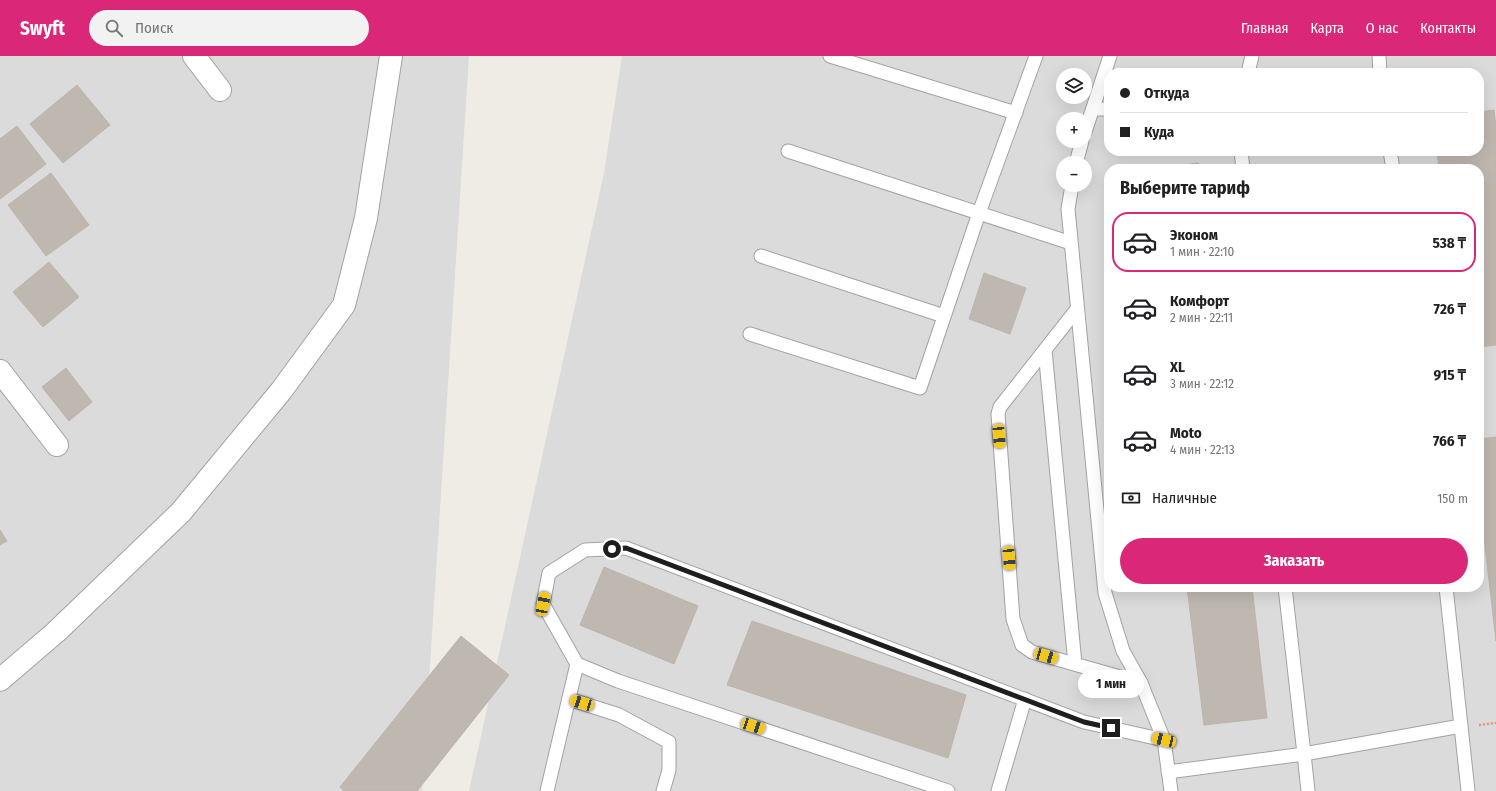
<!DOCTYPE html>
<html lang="ru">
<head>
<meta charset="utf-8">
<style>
  :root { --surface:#fff; --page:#f2f2f2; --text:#202124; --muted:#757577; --line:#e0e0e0; --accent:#db2777 }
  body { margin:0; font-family:"Fira Sans Condensed",sans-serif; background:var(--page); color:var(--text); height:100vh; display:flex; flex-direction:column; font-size:15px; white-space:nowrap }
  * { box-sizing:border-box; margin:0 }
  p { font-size:13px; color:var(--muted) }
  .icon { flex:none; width:22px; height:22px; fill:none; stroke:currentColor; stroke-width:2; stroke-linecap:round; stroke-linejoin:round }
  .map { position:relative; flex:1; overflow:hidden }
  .sheet { position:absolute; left:1104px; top:108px; width:380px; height:428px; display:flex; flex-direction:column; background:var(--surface); border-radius:16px; box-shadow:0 4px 16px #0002 }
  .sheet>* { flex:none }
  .hud { position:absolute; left:1104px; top:12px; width:380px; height:88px; border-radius:16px; box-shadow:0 4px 16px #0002; display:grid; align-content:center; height:88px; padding:0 16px; background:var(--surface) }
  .tools { position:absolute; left:1056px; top:12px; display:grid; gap:8px }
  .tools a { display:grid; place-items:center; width:36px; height:36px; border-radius:50%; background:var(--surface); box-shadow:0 4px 16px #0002; font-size:20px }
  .end { position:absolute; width:18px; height:18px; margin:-9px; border:5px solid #1e1e1e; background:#fff; box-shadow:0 0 0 2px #fff }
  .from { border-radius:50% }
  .bubble { position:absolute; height:28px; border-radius:14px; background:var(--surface); box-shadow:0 4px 16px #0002; font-size:13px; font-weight:700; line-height:28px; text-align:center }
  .car { position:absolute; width:12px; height:24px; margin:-12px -6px; border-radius:5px; box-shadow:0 0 3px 1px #0007; background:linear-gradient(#f5c518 24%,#345 0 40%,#f5c518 0 76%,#345 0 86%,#f5c518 0) }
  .hud b { display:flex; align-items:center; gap:14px; height:38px; font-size:15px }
  .hud b+b { border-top:1px solid var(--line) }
  .hud i { width:10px; height:10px; background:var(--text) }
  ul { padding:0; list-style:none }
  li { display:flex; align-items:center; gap:12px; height:60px; margin:0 8px 6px; padding:0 8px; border:2px solid transparent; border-radius:16px }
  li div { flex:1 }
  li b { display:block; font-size:15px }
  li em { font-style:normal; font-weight:700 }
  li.active { border-color:var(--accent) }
  li>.icon { width:36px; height:36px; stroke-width:1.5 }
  h2 { padding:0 16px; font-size:18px; line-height:48px }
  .pay { display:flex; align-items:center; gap:10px; height:44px; padding:0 16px; font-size:15px }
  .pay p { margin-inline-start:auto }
  .primary-button { display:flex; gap:8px; margin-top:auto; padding:8px 16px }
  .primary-button a { flex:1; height:46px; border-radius:24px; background:var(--accent); color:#fff; font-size:16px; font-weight:700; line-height:46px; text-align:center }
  header { display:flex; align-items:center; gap:24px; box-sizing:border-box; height:56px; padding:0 20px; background:var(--accent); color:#fff }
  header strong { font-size:19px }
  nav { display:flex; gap:22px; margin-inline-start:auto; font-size:14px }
  .search { width:280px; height:36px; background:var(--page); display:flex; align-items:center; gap:10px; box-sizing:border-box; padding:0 14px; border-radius:22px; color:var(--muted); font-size:15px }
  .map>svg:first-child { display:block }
</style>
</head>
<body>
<header>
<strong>Swyft</strong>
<div class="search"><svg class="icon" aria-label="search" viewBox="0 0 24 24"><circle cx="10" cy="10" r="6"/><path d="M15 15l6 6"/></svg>Поиск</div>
<nav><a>Главная</a><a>Карта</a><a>О нас</a><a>Контакты</a></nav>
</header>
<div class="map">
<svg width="1496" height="735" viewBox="0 0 1496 735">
  <rect width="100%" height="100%" fill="#eeece4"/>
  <!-- residential -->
  <g fill="#dcdbdb" fill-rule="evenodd">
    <polygon points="0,0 469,0 422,735 0,735"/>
    <path d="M622 0H1496V735H469L604 117ZM1109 17H1479V95H1109ZM1063 19H1085V41H1063ZM1063 63H1085V85H1063ZM1063 107H1085V129H1063ZM1109 113H1479V531H1109Z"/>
  </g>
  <!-- building -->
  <g fill="#beb8b1" stroke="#bfb4a8">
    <polygon points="77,29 110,69 63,107 30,68"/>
    <polygon points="1494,54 1496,72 1496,289 1479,291 1479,113 1439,113 1437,95 1479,95 1479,56"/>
    <polygon points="17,70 46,108 0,143 0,83"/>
    <polygon points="1198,107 1199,113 1157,113"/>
    <polygon points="51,117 89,169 46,200 8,149"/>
    <polygon points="49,206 79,241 43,271 13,236"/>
    <polygon points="984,217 1026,232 1010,278 969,263"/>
    <polygon points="66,312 92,346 69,365 42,331"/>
    <polygon points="1496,381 1496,585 1479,438 1479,383"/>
    <polygon points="0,474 7,485 0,489"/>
    <polygon points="604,511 698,550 674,608 580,569"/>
    <polygon points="1187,531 1252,531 1267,662 1204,669"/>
    <polygon points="752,565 966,639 948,702 727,629"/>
    <polygon points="461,580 509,619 417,735 344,735 340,731"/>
  </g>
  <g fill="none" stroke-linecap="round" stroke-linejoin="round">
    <!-- service casing -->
    <g stroke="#a2a2a2" stroke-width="15">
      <g id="service">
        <polyline points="830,0 1016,57"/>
        <polyline points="1379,0 1380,17"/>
        <polyline points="1248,17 1252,0"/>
        <polyline points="1093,53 1109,53"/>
        <polyline points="1085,76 1110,0"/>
        <polyline points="788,95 1071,187"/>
        <polyline points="1241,95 1243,113"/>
        <polyline points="1390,95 1393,113"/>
        <polyline points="1076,107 1082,85"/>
        <polyline points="1072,129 1068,153 1105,537 1123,595 1141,627 1164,684 1171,735"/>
        <polyline points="761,200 944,260"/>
        <polyline points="1077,253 1000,351 998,358 1013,563 1022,589 1032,596 1141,627"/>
        <polyline points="750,278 920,332 979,157 1036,0"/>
        <polyline points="1045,294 1075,608"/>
        <polyline points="1285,531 1304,698 1461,670"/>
        <polyline points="1446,531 1468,735"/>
        <polyline points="569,643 619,659 669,686 669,714 663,735"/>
        <polyline points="1168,716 1304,698 1308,735"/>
        <polyline points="547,735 577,608"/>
        <polyline points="948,735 618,625 577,608 543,548 549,517 585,494 626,492 1084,666 1164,684"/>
        <polyline points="998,735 1025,643"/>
      </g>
    </g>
    <!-- minor casing -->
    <g stroke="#a2a2a2" stroke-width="24">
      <g id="minor">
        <polyline points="194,0 220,34"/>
        <polyline points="0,315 57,389"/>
        <polyline points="0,624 56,576 181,456 281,335 344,249 366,162 391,0"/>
      </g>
    </g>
    <!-- path -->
    <polyline stroke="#f08e73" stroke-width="2.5" stroke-dasharray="2 2" stroke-linecap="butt" points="1479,669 1496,667"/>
    <!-- service -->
    <use href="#service" stroke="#fff" stroke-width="13"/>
    <!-- minor -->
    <use href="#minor" stroke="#fff" stroke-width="22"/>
  </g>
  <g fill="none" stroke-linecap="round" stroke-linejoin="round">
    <!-- route -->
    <polyline stroke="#1e1e1e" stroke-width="5" points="612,493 626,492 1084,666 1111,672"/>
  </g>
</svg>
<div class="tools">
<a><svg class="icon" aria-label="layers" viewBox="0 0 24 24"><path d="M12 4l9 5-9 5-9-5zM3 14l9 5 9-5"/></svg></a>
<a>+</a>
<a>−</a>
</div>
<i class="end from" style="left:612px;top:493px"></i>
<i class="end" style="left:1111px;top:672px"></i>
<div class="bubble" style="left:1078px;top:614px;width:66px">1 мин</div>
<i class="car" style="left:999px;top:380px;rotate:175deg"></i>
<i class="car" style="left:1009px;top:502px;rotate:175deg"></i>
<i class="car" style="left:543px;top:548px;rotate:11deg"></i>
<i class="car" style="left:1046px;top:600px;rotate:106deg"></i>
<i class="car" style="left:582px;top:647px;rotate:287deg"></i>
<i class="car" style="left:753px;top:670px;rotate:108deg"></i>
<i class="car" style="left:1164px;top:684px;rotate:283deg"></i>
<div class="hud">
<b><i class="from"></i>Откуда</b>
<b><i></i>Куда</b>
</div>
<section class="sheet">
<h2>Выберите тариф</h2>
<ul>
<li class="active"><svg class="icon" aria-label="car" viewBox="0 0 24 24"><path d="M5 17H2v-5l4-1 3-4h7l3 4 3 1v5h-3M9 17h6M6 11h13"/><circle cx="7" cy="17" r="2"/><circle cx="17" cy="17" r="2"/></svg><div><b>Эконом</b><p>1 мин · 22:10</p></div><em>538 ₸</em></li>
<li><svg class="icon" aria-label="car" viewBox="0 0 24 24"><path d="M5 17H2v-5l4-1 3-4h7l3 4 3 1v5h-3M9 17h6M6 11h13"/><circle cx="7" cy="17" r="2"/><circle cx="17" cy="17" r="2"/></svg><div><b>Комфорт</b><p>2 мин · 22:11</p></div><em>726 ₸</em></li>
<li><svg class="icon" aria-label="car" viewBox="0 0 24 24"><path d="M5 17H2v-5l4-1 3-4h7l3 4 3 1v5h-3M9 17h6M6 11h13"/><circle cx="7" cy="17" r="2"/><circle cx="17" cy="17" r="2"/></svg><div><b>XL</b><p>3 мин · 22:12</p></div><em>915 ₸</em></li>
<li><svg class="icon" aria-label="car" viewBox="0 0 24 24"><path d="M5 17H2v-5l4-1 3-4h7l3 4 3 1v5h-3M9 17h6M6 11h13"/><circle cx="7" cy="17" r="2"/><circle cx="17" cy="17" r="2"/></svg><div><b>Moto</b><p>4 мин · 22:13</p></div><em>766 ₸</em></li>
</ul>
<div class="pay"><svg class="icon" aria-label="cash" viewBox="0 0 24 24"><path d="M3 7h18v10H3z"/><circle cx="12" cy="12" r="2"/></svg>Наличные<p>150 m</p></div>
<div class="primary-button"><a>Заказать</a></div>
</section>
</div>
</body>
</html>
